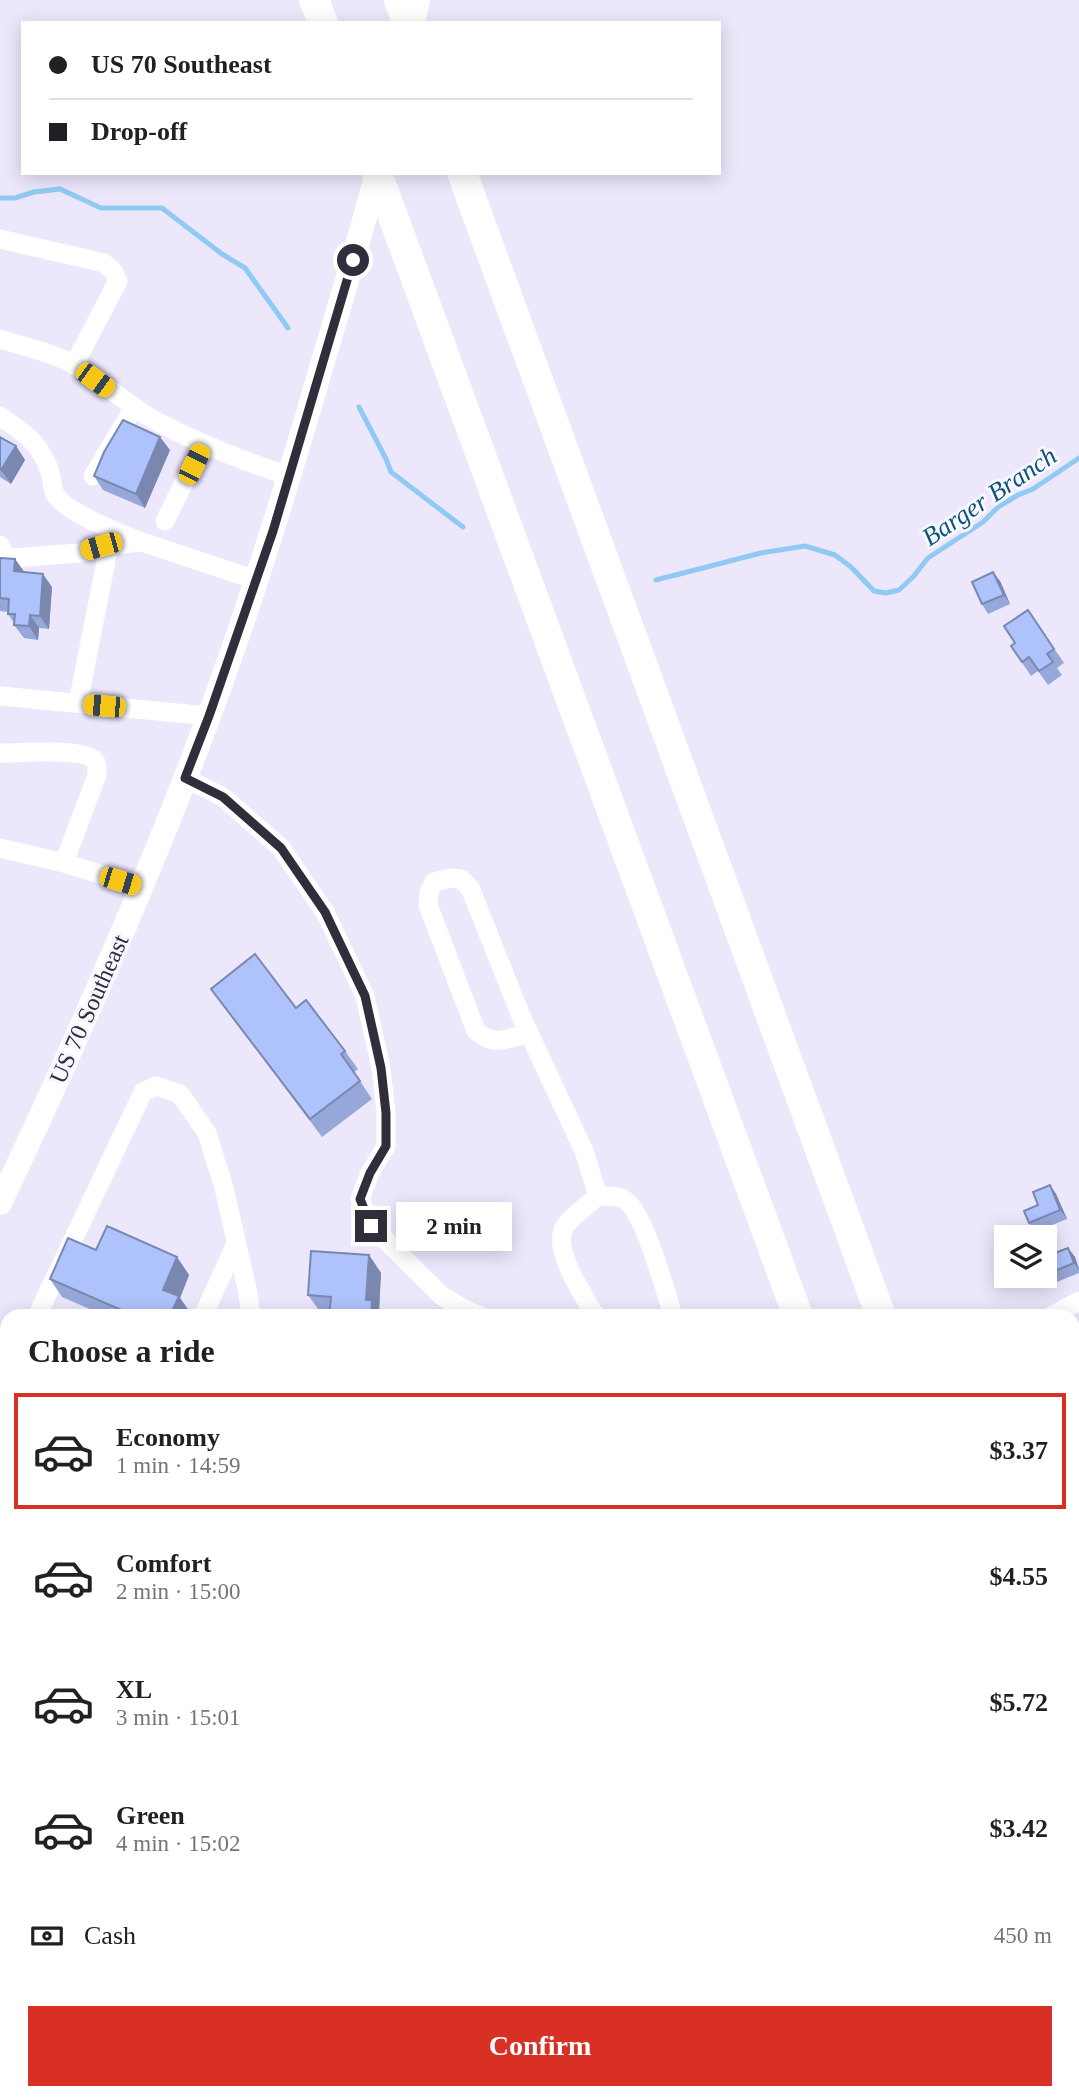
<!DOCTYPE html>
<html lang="en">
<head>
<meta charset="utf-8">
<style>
  :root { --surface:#fff; --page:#f2f2f2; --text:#202124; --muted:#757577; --line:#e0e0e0; --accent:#d93025 }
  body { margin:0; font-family:"Times New Roman",serif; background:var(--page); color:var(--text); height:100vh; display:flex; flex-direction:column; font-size:26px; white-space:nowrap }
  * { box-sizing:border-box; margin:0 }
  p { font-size:23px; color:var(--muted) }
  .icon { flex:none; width:38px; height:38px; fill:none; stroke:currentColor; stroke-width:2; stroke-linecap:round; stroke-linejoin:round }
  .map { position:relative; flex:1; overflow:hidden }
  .sheet { position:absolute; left:0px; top:1309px; width:1080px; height:791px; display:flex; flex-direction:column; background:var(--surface); border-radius:21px 21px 0 0; box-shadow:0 4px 18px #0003 }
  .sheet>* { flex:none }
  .guide { position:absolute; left:21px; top:21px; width:700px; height:154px; border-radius:0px; box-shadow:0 4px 18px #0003; display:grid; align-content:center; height:154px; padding:0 28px; background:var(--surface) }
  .buttons { position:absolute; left:994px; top:1225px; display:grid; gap:14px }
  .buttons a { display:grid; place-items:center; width:63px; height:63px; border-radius:0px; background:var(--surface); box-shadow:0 4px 18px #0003; font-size:35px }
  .end { position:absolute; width:32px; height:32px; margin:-16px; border:9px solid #312d3a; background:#fff; box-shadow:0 0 0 4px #fff }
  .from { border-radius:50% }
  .bubble { position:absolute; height:49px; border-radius:0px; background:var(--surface); box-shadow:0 4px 18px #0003; font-size:23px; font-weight:700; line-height:49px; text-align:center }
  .car { position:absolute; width:21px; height:42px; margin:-21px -10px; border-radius:9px; box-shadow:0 0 5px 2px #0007; background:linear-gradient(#f5c518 24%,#345 0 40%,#f5c518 0 76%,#345 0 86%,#f5c518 0) }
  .guide b { display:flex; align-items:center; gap:24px; height:66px; font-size:26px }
  .guide b+b { border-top:2px solid var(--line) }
  .guide i { width:18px; height:18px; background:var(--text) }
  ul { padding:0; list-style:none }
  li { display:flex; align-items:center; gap:21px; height:116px; margin:0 14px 10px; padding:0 14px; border:4px solid transparent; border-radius:0px }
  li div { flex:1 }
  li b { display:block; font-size:26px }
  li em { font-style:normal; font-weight:700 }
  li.active { border-color:var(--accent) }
  li>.icon { width:63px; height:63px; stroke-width:1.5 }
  h2 { padding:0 28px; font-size:32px; line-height:84px }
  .pay { display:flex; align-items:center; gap:18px; height:77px; padding:0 28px; font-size:26px }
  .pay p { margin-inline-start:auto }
  .action { display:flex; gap:14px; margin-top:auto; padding:14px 28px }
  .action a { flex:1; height:80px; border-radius:0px; background:var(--accent); color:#fff; font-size:28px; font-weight:700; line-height:80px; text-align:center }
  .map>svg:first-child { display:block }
</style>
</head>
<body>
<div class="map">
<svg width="1079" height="2100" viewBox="0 0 1079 2100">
  <rect width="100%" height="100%" fill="#ede7fc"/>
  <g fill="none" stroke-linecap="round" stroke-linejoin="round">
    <!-- stream -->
    <g stroke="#90caf4" stroke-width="5">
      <polyline points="0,198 15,198 34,192 60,189 101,208 162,208 222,254 245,268 288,328"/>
      <polyline points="359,407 386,459 391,472 463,527"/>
      <polyline points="656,580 761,553 805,546 835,555 851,567 874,591 886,593 899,590 913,577 928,558 983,522 998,507 1018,495 1033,489 1079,458"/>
    </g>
    <!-- minor -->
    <g stroke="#fff" stroke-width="19">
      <polyline points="0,239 104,263 113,271 118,281 74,365"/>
      <path d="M0 339C22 346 51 352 71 363 101 380 126 404 156 421 199 444 243 461 289 476"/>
      <path d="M0 416C26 435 39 441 50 472 52 479 52 488 55 494 66 513 120 533 141 542"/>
      <polyline points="93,476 134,407"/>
      <polyline points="165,521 203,444"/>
      <polyline points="0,545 6,557 11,558 80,553 101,546 142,542 256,580"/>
      <polyline points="0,696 209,716"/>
      <polyline points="78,703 109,546"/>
      <path d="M0 753C18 753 83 748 94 760 98 764 97 769 97 775L64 863 141 887"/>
      <polyline points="185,778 223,797 281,848 325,912 365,996 381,1068 386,1113 386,1146 370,1173 360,1199 371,1226 442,1296 466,1310 481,1316"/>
      <polyline points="0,848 64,863"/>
      <path d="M528 1033C506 1039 495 1047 476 1031L428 905 429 892 434 882 450 878 461 879 470 888 521 1016 584 1151 598 1196"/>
      <polyline points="37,1316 143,1092 156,1086 180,1094 207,1133 224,1188 248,1293 251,1316"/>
      <polyline points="203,1316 236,1244"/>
      <path d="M597 1316 592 1311C582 1292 551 1247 565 1226 573 1215 588 1205 598 1196 606 1196 617 1195 625 1200 644 1212 666 1292 673 1316"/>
      <polyline points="1051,1316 1079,1301"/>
      <polyline points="0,1395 7,1380"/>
      <polyline points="0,1493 7,1494"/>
      <polyline points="0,1594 7,1594"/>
      <polyline points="0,1667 7,1667"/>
      <polyline points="0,1713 7,1713"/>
      <polyline points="0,1757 7,1757"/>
      <polyline points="0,1798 7,1798"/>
      <polyline points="0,1820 4,1840"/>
      <polyline points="0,1879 7,1874"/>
    </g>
    <!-- major -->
    <g stroke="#fff" stroke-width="24">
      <polyline points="413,23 418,0"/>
      <path d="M0 1203C76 1043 147 882 209 716 251 604 286 489 319 375 339 308 359 241 377 173"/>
    </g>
    <!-- highway -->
    <g stroke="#fff" stroke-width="30">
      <polyline points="314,0 323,23"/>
      <polyline points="399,0 407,23"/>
      <polyline points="377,173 798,1316"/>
      <polyline points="462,173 881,1316"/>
      <polyline points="1073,1837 1079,1855"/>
      <polyline points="1073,2066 1079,2083"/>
    </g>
  </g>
  <!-- wall -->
  <g fill="#96a7d9">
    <polygon points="0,437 16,446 25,460 11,484 0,477"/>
    <polygon points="170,450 145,508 103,490 94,476"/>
    <polygon points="0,558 15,559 24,572 52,587 49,629 39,628 38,640 24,638 14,625 14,623 8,614 8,612 0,611"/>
    <polygon points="1000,581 1010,604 988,614 982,604"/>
    <polygon points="1028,610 1064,663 1057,668 1062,675 1048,685 1038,671 1031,676 1011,646 1015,643"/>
    <polygon points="211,989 296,1008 345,1051 358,1069 354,1072 372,1099 322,1137"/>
    <polygon points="1050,1185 1056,1194 1067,1219 1035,1232 1029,1223"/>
    <polygon points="1045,1239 1047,1244 1057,1252 1068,1248 1075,1257 1079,1268 1079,1273 1047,1286 1040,1276 1045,1276"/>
    <polygon points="96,1250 177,1257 189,1275 180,1298 191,1314 190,1316 106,1316 62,1297 50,1279"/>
    <polygon points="369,1255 381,1273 379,1311 383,1316 329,1316 330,1314 321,1313 308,1295"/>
    <polygon points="0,1498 2,1501 7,1501 7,1574 0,1574"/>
  </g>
  <!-- shaded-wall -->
  <g fill="#7a88b0">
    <polygon points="160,437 170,450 145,508 136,494"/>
    <polygon points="16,446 25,460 11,484 1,470"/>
    <polygon points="15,559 25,573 14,571"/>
    <polygon points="993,572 1000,581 1010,604 1004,595"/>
    <polygon points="43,574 52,587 49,629 40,616"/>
    <polygon points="30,615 39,628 38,640 29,626"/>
    <polygon points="1050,1185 1056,1194 1067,1219 1060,1210"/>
    <polygon points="1068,1248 1075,1257 1079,1270 1074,1263"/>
    <polygon points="369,1255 381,1273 379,1311 383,1316 371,1316 366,1300"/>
    <polygon points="177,1257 189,1275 180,1298 191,1314 190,1316 170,1316 163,1290"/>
  </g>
  <!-- building -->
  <g fill="#aec2fc" stroke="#7a88b0" stroke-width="2">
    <polygon points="123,420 160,437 136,494 94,476 104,452"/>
    <polygon points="0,437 16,446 1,470 0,469"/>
    <polygon points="0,558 15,559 14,571 43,574 40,616 30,615 29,626 14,625 15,614 8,614 9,599 0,598"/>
    <polygon points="993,572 1004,595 982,604 972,582"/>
    <polygon points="1028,610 1054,649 1047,654 1053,662 1039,671 1029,657 1022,662 1011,646 1015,643 1004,626"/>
    <polygon points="255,954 296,1008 306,1000 345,1051 341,1054 360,1081 310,1119 211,989"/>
    <polygon points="1050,1185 1060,1210 1029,1223 1024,1211 1038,1205 1033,1192"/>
    <polygon points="107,1226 177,1257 163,1290 179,1296 170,1316 135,1316 50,1279 68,1238 96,1250"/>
    <polygon points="1039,1231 1042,1237 1024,1237"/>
    <polygon points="1051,1243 1055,1253 1068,1248 1074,1263 1045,1275 1045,1245"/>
    <polygon points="311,1251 369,1255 366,1300 372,1300 371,1316 329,1316 331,1297 308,1295"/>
    <polygon points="7,1501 7,1555 0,1556 0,1502"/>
    <polygon points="0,1892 7,1904 7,1951 0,1939"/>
  </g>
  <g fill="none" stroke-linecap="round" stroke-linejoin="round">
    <!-- route -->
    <polyline stroke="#312d3a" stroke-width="9" points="353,260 273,531 209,716 185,778 223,797 281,848 325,912 365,996 381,1068 386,1113 386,1146 370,1173 360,1199 371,1226"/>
  </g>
  <g text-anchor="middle" stroke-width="6" stroke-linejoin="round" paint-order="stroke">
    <!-- street labels -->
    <g font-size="24" fill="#312d3a" stroke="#f9f7fe">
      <text transform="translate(89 1009) rotate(-66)" y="8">US 70 Southeast</text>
    </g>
    <!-- water labels -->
    <g font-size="26" font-style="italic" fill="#0c537b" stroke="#f9f7fe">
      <text transform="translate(989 496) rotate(-34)" y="9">Barger Branch</text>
    </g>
  </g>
</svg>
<div class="buttons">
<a><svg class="icon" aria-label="layers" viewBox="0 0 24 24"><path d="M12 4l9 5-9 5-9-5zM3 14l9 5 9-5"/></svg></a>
</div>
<i class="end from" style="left:353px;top:260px"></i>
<i class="end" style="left:371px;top:1226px"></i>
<div class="bubble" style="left:396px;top:1202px;width:116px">2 min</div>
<i class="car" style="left:95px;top:380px;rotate:126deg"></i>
<i class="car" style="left:194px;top:464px;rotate:26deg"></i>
<i class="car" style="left:101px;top:546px;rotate:254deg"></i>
<i class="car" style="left:104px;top:706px;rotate:275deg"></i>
<i class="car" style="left:120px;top:881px;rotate:107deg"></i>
<div class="guide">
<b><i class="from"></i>US 70 Southeast</b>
<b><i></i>Drop-off</b>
</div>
<section class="sheet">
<h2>Choose a ride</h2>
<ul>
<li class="active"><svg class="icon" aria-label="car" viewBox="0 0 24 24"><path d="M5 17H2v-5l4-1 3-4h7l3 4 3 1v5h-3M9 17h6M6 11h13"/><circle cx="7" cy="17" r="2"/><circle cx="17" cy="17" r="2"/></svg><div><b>Economy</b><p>1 min · 14:59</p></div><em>$3.37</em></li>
<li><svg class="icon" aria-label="car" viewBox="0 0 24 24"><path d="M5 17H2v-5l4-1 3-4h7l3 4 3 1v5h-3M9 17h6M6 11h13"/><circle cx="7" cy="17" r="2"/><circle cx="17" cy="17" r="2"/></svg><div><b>Comfort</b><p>2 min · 15:00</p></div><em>$4.55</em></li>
<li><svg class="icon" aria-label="car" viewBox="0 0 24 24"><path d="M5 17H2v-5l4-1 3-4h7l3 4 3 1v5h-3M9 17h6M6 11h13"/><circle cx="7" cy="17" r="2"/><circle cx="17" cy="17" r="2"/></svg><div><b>XL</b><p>3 min · 15:01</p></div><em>$5.72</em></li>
<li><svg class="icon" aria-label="car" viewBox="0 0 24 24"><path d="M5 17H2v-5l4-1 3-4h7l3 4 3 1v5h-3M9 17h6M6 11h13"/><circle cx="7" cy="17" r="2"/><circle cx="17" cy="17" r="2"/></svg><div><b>Green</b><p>4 min · 15:02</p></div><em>$3.42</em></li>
</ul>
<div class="pay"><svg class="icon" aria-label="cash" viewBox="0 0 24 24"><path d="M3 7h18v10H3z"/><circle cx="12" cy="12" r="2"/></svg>Cash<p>450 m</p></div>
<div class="action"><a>Confirm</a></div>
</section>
</div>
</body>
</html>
